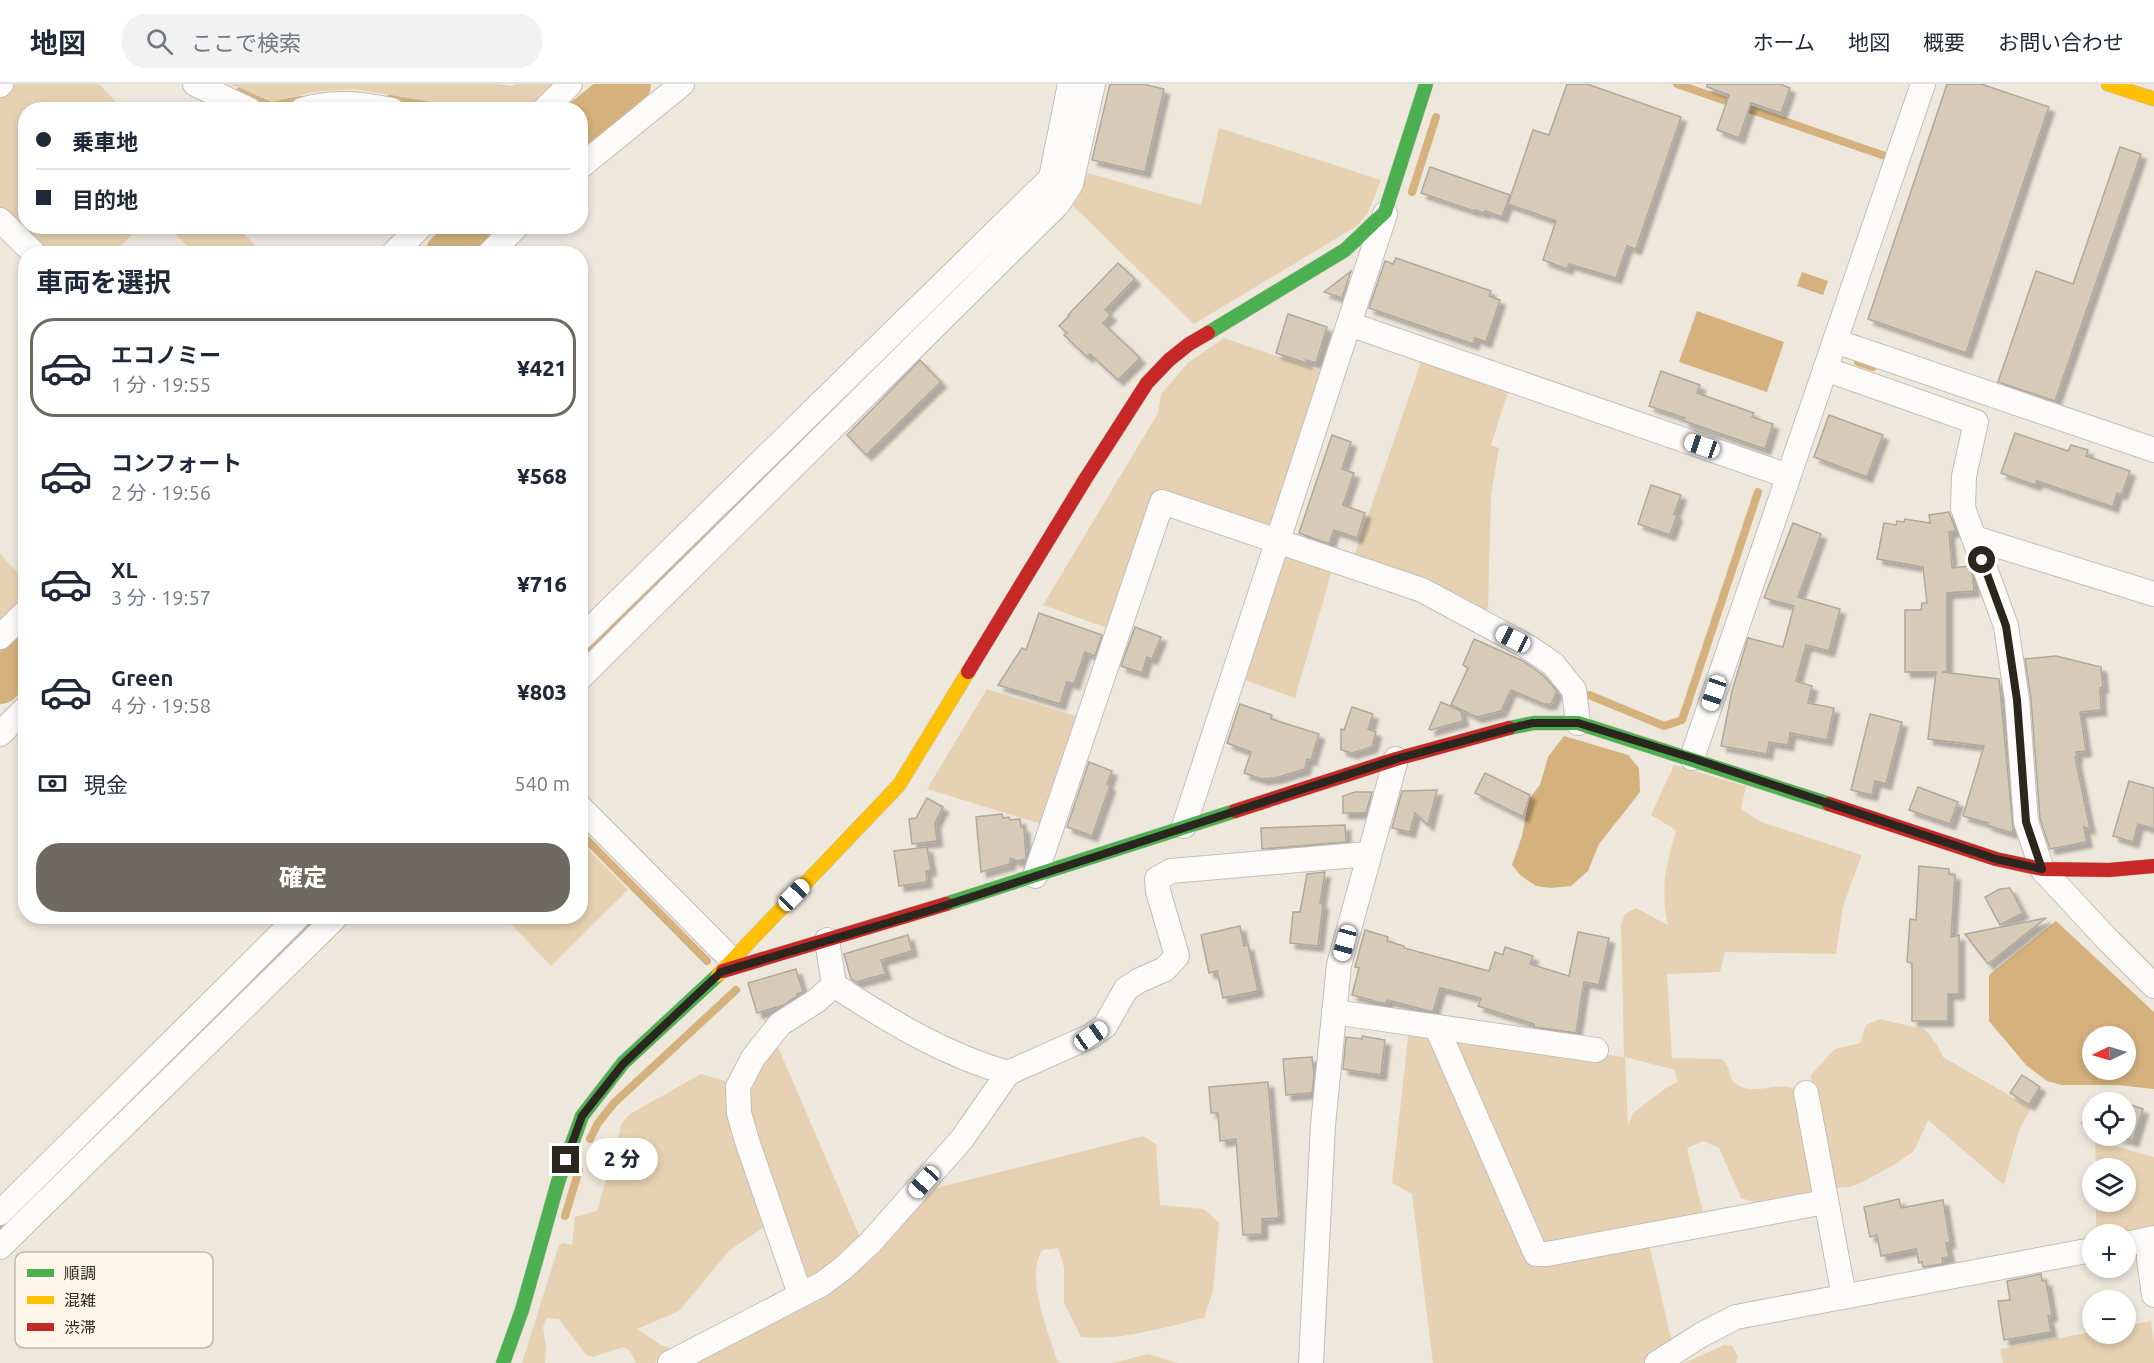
<!DOCTYPE html>
<html lang="ja">
<head>
<meta charset="utf-8">
<style>
  :root { --surface:#fff; --page:#f2f2f3; --text:#1f2937; --muted:#747a83; --line:#e0e1e3; --accent:#6f6a60 }
  body { margin:0; font-family:Ubuntu,"Noto Sans JP",sans-serif; background:var(--page); color:var(--text); height:100vh; display:flex; flex-direction:column; font-size:22px; white-space:nowrap }
  * { box-sizing:border-box; margin:0 }
  p { font-size:20px; color:var(--muted) }
  .icon { flex:none; width:33px; height:33px; fill:none; stroke:currentColor; stroke-width:2; stroke-linecap:round; stroke-linejoin:round }
  .map { position:relative; flex:1; overflow:hidden }
  .sheet { position:absolute; left:18px; top:162px; width:570px; height:678px; display:flex; flex-direction:column; background:var(--surface); border-radius:24px; box-shadow:0 3px 9px #0003 }
  .sheet>* { flex:none }
  .hud { position:absolute; left:18px; top:18px; width:570px; height:132px; border-radius:24px; box-shadow:0 3px 9px #0003; display:grid; align-content:center; height:132px; padding:0 18px; background:var(--surface) }
  .needle { width:39px; rotate:265deg }
  .controls { position:absolute; left:2082px; top:942px; display:grid; gap:12px }
  .controls a { display:grid; place-items:center; width:54px; height:54px; border-radius:50%; background:var(--surface); box-shadow:0 3px 9px #0003; font-size:30px }
  .end { position:absolute; width:27px; height:27px; margin:-14px; border:8px solid #2b261e; background:#fff; box-shadow:0 0 0 3px #fff }
  .from { border-radius:50% }
  .bubble { position:absolute; height:42px; border-radius:21px; background:var(--surface); box-shadow:0 3px 9px #0003; font-size:20px; font-weight:800; line-height:42px; text-align:center }
  .car { position:absolute; width:18px; height:36px; margin:-18px -9px; border-radius:8px; box-shadow:0 0 4px 2px #0007; background:linear-gradient(#fff 24%,#345 0 40%,#fff 0 76%,#345 0 86%,#fff 0) }
  .hud b { display:flex; align-items:center; gap:21px; height:57px; font-size:22px }
  .hud b+b { border-top:2px solid var(--line) }
  .hud i { width:15px; height:15px; background:var(--text) }
  ul { padding:0; list-style:none }
  li { display:flex; align-items:center; gap:18px; height:99px; margin:0 12px 9px; padding:0 6px; border:3px solid transparent; border-radius:24px }
  li div { flex:1 }
  li b { display:block; font-size:22px }
  li em { font-style:normal; font-weight:800 }
  li.active { border-color:var(--accent) }
  li>.icon { width:54px; height:54px; stroke-width:1.5 }
  h2 { padding:0 18px; font-size:27px; line-height:72px }
  .pay { display:flex; align-items:center; gap:15px; height:66px; padding:0 18px; font-size:22px }
  .pay p { margin-inline-start:auto }
  .cta { display:flex; gap:12px; margin-top:auto; padding:12px 18px }
  .cta a { flex:1; height:69px; border-radius:24px; background:var(--accent); color:#fff; font-size:24px; font-weight:800; line-height:69px; text-align:center }
  header { display:flex; align-items:center; gap:36px; box-sizing:border-box; height:84px; padding:0 30px; background:var(--surface); border-bottom:2px solid var(--line) }
  header strong { font-size:28px }
  nav { display:flex; gap:33px; margin-inline-start:auto; font-size:21px }
  .search { width:420px; height:54px; background:var(--page); display:flex; align-items:center; gap:15px; box-sizing:border-box; padding:0 21px; border-radius:24px; color:var(--muted); font-size:22px }
  .map>svg:first-child { display:block }
</style>
</head>
<body>
<header>
<strong>地図</strong>
<div class="search"><svg class="icon" aria-label="search" viewBox="0 0 24 24"><circle cx="10" cy="10" r="6"/><path d="M15 15l6 6"/></svg>ここで検索</div>
<nav><a>ホーム</a><a>地図</a><a>概要</a><a>お問い合わせ</a></nav>
</header>
<div class="map">
<svg width="2154" height="1279" viewBox="0 0 2154 1279">
  <defs>
    <filter id="shadow"><feDropShadow dx="5.5" dy="5.5" stdDeviation="1.5" flood-color="#0004"/></filter>
  </defs>
  <rect width="100%" height="100%" fill="#eee7db"/>
  <!-- green -->
  <g fill="#e6d2b3" fill-rule="evenodd">
    <polygon points="10,0 99,0 123,25 26,26 26,142 139,143 114,169 47,169 7,128 0,126 0,12"/>
    <polygon points="229,0 499,0 511,2 516,0 557,0 529,26 472,25 355,5 312,8 288,16 270,17"/>
    <polygon points="1219,44 1381,96 1368,129 1357,142 1194,240 1073,122 1084,88 1201,121"/>
    <polygon points="168,143 237,143 263,169 195,169"/>
    <polygon points="1224,254 1323,288 1269,447 1155,408 1110,545 1043,521 1158,329 1161,310 1189,278"/>
    <polygon points="1421,278 1508,308 1491,361 1499,364 1491,411 1488,524 1484,532 1353,475"/>
    <polygon points="1282,466 1333,483 1295,614 1242,595"/>
    <polygon points="0,470 22,493 26,490 25,511 0,537"/>
    <polygon points="987,605 1079,633 1041,740 927,705"/>
    <path d="M1674 681 1746 702 1741 725 1761 738 1862 771 1843 822 1836 870 1725 868 1720 888 1667 890 1672 974 1721 975C1723 977 1726 979 1727 982 1731 988 1728 994 1735 999 1753 1015 1781 993 1800 1008L1817 1108C1788 1118 1772 1125 1741 1114L1719 1064 1703 1057 1687 1064 1705 1136 1544 1162 1446 950 1624 973 1621 840 1625 830 1636 824 1668 841C1660 804 1666 782 1676 746L1651 731ZM1625 973 1675 986 1677 998 1666 1004 1633 1029 1628 1041Z"/>
    <polygon points="587,764 628,806 551,882 510,839 517,833 580,832 581,771"/>
    <polygon points="1880,935 1926,946 1937,961 1943,973 2031,1024 2019,1046 2004,1101 1928,1036 1914,1067 1897,1079 1863,1098 1850,1103 1836,1104 1812,1009 1811,991 1835,965 1860,959 1866,941"/>
    <polygon points="1409,945 1434,948 1525,1163 1648,1156 1673,1262 1647,1279 1433,1279 1412,1110 1392,1099"/>
    <polygon points="775,956 862,1158 808,1202 744,1033 751,987"/>
    <polygon points="701,990 735,1000 771,1138 729,1167 679,1227 637,1245 661,1261 678,1267 654,1279 636,1279 629,1266 624,1263 592,1273 586,1271 559,1235 547,1234 543,1243 546,1263 545,1279 522,1279 559,1161 563,1159 572,1161 575,1133 597,1127 622,1039 630,1030"/>
    <path d="M1143 1052 1156 1060 1160 1121 1204 1125 1219 1139 1213 1207 1204 1234C1164 1243 1122 1257 1081 1253L1064 1219V1183L1058 1164 1042 1166C1025 1193 1048 1247 1057 1276L1060 1279H684L814 1215 932 1105Z"/>
    <polygon points="2095,1057 2154,1073 2154,1148 2096,1150 2096,1118 2126,1118 2126,1084 2096,1084"/>
    <polygon points="2151,1237 2154,1258 2154,1279 2003,1279 2000,1265 2092,1248 2126,1250 2126,1242"/>
    <polygon points="1724,1261 1732,1262 1738,1272 1736,1279 1684,1279"/>
    <polygon points="1148,1270 1178,1279 1113,1279"/>
  </g>
  <!-- water -->
  <g fill="#d4b17d" fill-rule="evenodd">
    <polygon points="1802,188 1828,197 1823,211 1797,202"/>
    <polygon points="1697,227 1784,258 1767,308 1679,278"/>
    <polygon points="1564,652 1628,671 1639,684 1640,708 1599,760 1588,787 1571,802 1550,804 1536,802 1520,791 1512,781 1522,752 1529,715 1540,701 1548,673"/>
    <path d="M2056 837 2154 928V1005L2117 1001H2062L2047 997 2026 981 1989 937V891ZM2126 952V986H2092V952Z"/>
  </g>
  <g fill="none" stroke-linecap="round" stroke-linejoin="round">
    <!-- stream -->
    <g stroke="#d4b17d" stroke-width="8">
      <polyline points="1677,0 1885,72"/>
      <polyline points="239,8 271,22 301,16"/>
      <polyline points="390,15 454,26"/>
      <polyline points="1412,108 1436,33"/>
      <polyline points="1858,278 1873,283"/>
      <polyline points="580,573 858,302"/>
      <polyline points="1589,611 1664,642 1682,636 1758,408"/>
      <polyline points="580,749 707,877"/>
      <polyline points="256,895 319,832"/>
      <polyline points="590,1055 598,1039 614,1019 736,906"/>
      <polyline points="565,1132 579,1086"/>
      <polyline points="0,1146 33,1114"/>
    </g>
    <!-- river -->
    <g stroke="#d4b17d" stroke-width="44">
      <polyline points="580,39 629,0"/>
      <polyline points="447,170 476,142"/>
      <polyline points="0,598 26,572"/>
    </g>
  </g>
  <!-- building -->
  <g fill="#d7cbb8" stroke="#aea89e" stroke-width="1.5" filter="url(#shadow)">
    <polygon points="1110,0 1143,0 1164,5 1145,88 1092,76"/>
    <polygon points="1567,0 1587,0 1681,33 1636,165 1627,162 1616,194 1569,180 1567,185 1543,176 1556,137 1508,120 1533,46 1549,51"/>
    <polygon points="1707,0 1780,0 1790,4 1781,29 1751,19 1739,54 1717,46 1729,11 1707,3"/>
    <polygon points="1947,0 1981,0 2049,23 1966,269 1868,235"/>
    <polygon points="2120,63 2141,70 2055,317 1998,298 2036,187 2073,200"/>
    <polygon points="1430,83 1510,111 1502,133 1485,127 1484,129 1475,126 1474,127 1421,109"/>
    <polygon points="1396,174 1491,207 1489,212 1500,216 1486,258 1475,254 1473,260 1369,224 1385,177 1393,180"/>
    <polygon points="1118,179 1135,195 1105,226 1111,231 1103,239 1140,274 1118,296 1090,270 1087,273 1064,251 1067,249 1059,242 1069,232 1068,231"/>
    <polygon points="1351,187 1342,214 1324,208"/>
    <polygon points="1288,230 1327,243 1316,279 1306,276 1306,279 1276,269"/>
    <polygon points="920,276 941,298 866,371 847,351"/>
    <polygon points="1661,287 1700,301 1697,309 1754,329 1752,333 1773,340 1765,365 1684,337 1685,334 1649,322"/>
    <polygon points="1829,331 1883,351 1867,393 1814,373"/>
    <polygon points="2015,349 2068,367 2071,361 2088,366 2086,372 2130,387 2122,410 2117,409 2113,423 2037,397 2035,401 2001,389"/>
    <polygon points="1332,351 1351,358 1342,385 1354,389 1343,421 1365,429 1357,454 1334,446 1329,460 1299,449"/>
    <polygon points="1651,401 1681,411 1674,430 1677,431 1670,451 1638,440"/>
    <polygon points="1949,428 1956,447 1949,448 1952,484 1969,482 1973,493 1974,507 1947,509 1947,588 1942,588 1999,595 2013,744 2012,749 1987,741 1988,739 1963,732 1984,662 1928,655 1936,588 1905,588 1905,526 1921,526 1922,519 1927,519 1923,483 1877,475 1884,439 1896,441 1897,437 1904,438 1905,435 1930,439 1929,431"/>
    <polygon points="1793,439 1821,450 1798,513 1840,525 1829,567 1806,561 1796,597 1812,602 1808,619 1834,624 1827,656 1790,649 1788,661 1769,658 1767,670 1721,662 1732,607 1748,554 1783,563 1794,522 1764,514"/>
    <polygon points="1039,529 1102,551 1095,572 1085,568 1074,600 1067,598 1060,620 998,601 1022,564 1026,566"/>
    <polygon points="1135,543 1161,553 1152,575 1147,573 1142,589 1121,582"/>
    <polygon points="1474,555 1523,577 1543,591 1557,607 1551,620 1544,620 1511,606 1501,627 1477,633 1451,621 1468,584 1463,581"/>
    <polygon points="2056,572 2101,583 2103,603 2100,604 2101,626 2080,628 2086,667 2076,668 2077,673 2075,673 2090,745 2084,743 2087,758 2050,765 2040,735 2031,615 2025,575"/>
    <polygon points="1441,618 1461,627 1463,637 1431,646 1429,645"/>
    <polygon points="1240,620 1272,631 1271,635 1319,650 1311,676 1307,675 1305,685 1275,694 1262,695 1244,689 1251,668 1227,659"/>
    <polygon points="1352,623 1373,630 1368,645 1376,648 1372,663 1352,669 1341,666 1341,645 1344,646"/>
    <polygon points="1870,630 1902,638 1886,700 1875,697 1872,711 1851,706"/>
    <polygon points="1089,678 1112,687 1107,700 1110,702 1092,752 1067,743"/>
    <polygon points="1485,689 1530,711 1523,733 1475,709"/>
    <polygon points="2129,697 2154,704 2154,745 2138,740 2133,758 2113,752"/>
    <polygon points="1918,703 1958,718 1950,740 1909,726"/>
    <polygon points="1437,706 1428,741 1415,729 1410,748 1392,744 1402,707"/>
    <polygon points="1355,708 1372,708 1366,729 1343,729 1343,712"/>
    <polygon points="927,714 943,723 935,739 937,757 912,760 909,735 916,734"/>
    <polygon points="1002,730 1003,734 1009,733 1010,736 1020,735 1021,743 1024,743 1026,775 1018,777 1010,774 1010,780 981,788 976,733"/>
    <polygon points="1345,741 1346,758 1262,765 1261,744"/>
    <polygon points="927,763 931,786 926,787 927,798 899,802 894,767"/>
    <polygon points="1919,782 1949,785 1949,790 1955,791 1951,853 1959,851 1959,910 1948,910 1948,937 1912,937 1912,879 1907,878 1910,835 1916,836"/>
    <polygon points="1325,788 1320,819 1323,820 1318,862 1290,859 1293,828 1300,828 1307,790"/>
    <polygon points="2010,804 2023,829 2000,841 1985,813 2000,805"/>
    <polygon points="2046,834 1988,880 1965,850"/>
    <polygon points="1240,842 1244,862 1248,861 1258,907 1223,914 1217,887 1209,889 1201,851"/>
    <polygon points="1365,846 1388,853 1387,857 1404,862 1404,864 1489,887 1495,868 1503,871 1505,863 1533,872 1530,880 1569,892 1578,848 1609,854 1599,901 1584,898 1576,949 1534,943 1534,940 1478,922 1481,914 1440,904 1433,928 1387,916 1386,920 1352,911 1359,884 1355,883"/>
    <polygon points="908,851 912,867 881,876 886,890 856,898 851,895 844,870"/>
    <polygon points="796,885 803,908 797,910 797,912 784,921 757,929 748,899"/>
    <polygon points="1362,952 1385,956 1381,991 1343,985 1346,953 1362,955"/>
    <polygon points="1312,973 1314,991 1312,1009 1286,1011 1283,975"/>
    <polygon points="2022,991 2040,1003 2029,1021 2010,1009"/>
    <polygon points="1268,998 1279,1134 1262,1135 1262,1150 1243,1151 1236,1055 1220,1057 1218,1029 1211,1029 1209,1003"/>
    <polygon points="2089,1018 2092,1019 2092,1043 2082,1039"/>
    <polygon points="2126,1019 2143,1025 2133,1057 2117,1052 2126,1052"/>
    <polygon points="1899,1115 1901,1124 1943,1116 1950,1158 1946,1159 1949,1173 1942,1174 1943,1180 1923,1183 1922,1178 1919,1179 1916,1165 1881,1172 1877,1151 1870,1153 1864,1123"/>
    <polygon points="2041,1190 2042,1197 2046,1197 2052,1231 2048,1232 2051,1248 2004,1256 1998,1217 2010,1216 2007,1197"/>
  </g>
  <g fill="none" stroke-linecap="round" stroke-linejoin="round">
    <!-- street casing -->
    <g stroke="#c4beb6" stroke-width="26">
      <g id="street">
        <polyline points="195,0 250,26"/>
        <polyline points="0,1 1,0"/>
        <path d="M302 26C332 16 361 20 392 26"/>
        <polyline points="544,26 570,0"/>
        <polyline points="580,83 682,0"/>
        <polyline points="0,136 35,170"/>
        <polyline points="393,170 421,142"/>
        <polyline points="489,170 517,142"/>
        <polyline points="1349,240 1788,392"/>
        <polyline points="1835,257 2154,366"/>
        <polyline points="1825,285 1976,338 1964,392 1963,424 2006,542 2017,616 2026,738 2042,785 2106,854 2154,902"/>
        <polyline points="1974,454 2154,510"/>
        <polyline points="0,553 26,528"/>
        <polyline points="580,555 1051,94 1070,0"/>
        <polyline points="580,594 1058,120 1071,100 1093,0"/>
        <polyline points="0,650 26,624"/>
        <polyline points="1692,674 1923,0"/>
        <polyline points="580,723 732,876"/>
        <polyline points="1184,742 1385,130"/>
        <polyline points="1035,792 1162,418 1422,506 1528,563 1553,580 1574,606 1578,639"/>
        <path d="M827 856 834 901C889 937 945 971 1008 989L1091 952 1105 942 1126 905 1138 897 1165 885 1177 872 1158 807 1157 795 1171 787 1368 770"/>
        <polyline points="1334,928 1596,966"/>
        <polyline points="1437,944 1536,1170 1547,1170 1825,1118"/>
        <polyline points="1806,1009 1844,1212"/>
        <polyline points="0,1129 299,832"/>
        <polyline points="2149,1155 2149,1175 2154,1211"/>
        <polyline points="2126,1160 2154,1154"/>
        <polyline points="0,1163 337,832"/>
        <polyline points="800,1210 747,1057 739,1029 738,1003 753,974 780,940 816,917 834,901"/>
        <polyline points="670,1279 822,1200 842,1185 870,1159 924,1098 962,1055 1008,989"/>
        <polyline points="1311,1279 1323,1041 1339,881 1396,675"/>
        <polyline points="1657,1279 1701,1251 1736,1233 2092,1166"/>
      </g>
    </g>
    <!-- fast casing -->
    <g stroke="#c4beb6" stroke-width="15">
      <g id="fast">
        <polyline points="1208,249 1345,166 1385,128 1426,0"/>
        <polyline points="1509,644 1534,639 1578,639 1829,720"/>
        <polyline points="946,820 1235,727"/>
        <polyline points="503,1279 522,1226 558,1098 582,1032 623,979 718,891"/>
      </g>
    </g>
    <!-- slow casing -->
    <g stroke="#c4beb6" stroke-width="15">
      <g id="slow">
        <polyline points="2108,0 2154,15"/>
        <polyline points="718,891 899,701 968,588"/>
      </g>
    </g>
    <!-- jam casing -->
    <g stroke="#c4beb6" stroke-width="15">
      <g id="jam">
        <polyline points="968,588 1086,394 1147,299 1169,276 1189,260 1208,249"/>
        <polyline points="1829,720 1996,775 2042,785 2109,786 2154,782"/>
        <polyline points="1235,727 1396,675 1509,644"/>
        <polyline points="723,887 946,820"/>
      </g>
    </g>
    <!-- street -->
    <use href="#street" stroke="#fcfbfa" stroke-width="24"/>
    <!-- fast -->
    <use href="#fast" stroke="#4caf50" stroke-width="14"/>
    <!-- slow -->
    <use href="#slow" stroke="#ffc107" stroke-width="14"/>
    <!-- jam -->
    <use href="#jam" stroke="#c62828" stroke-width="14"/>
  </g>
  <g fill="none" stroke-linecap="round" stroke-linejoin="round">
    <!-- route -->
    <polyline stroke="#2b261e" stroke-width="8" points="566,1076 582,1032 623,980 721,888 934,825 1396,675 1519,642 1533,639 1578,639 1692,674 1996,775 2042,785 2026,738 2017,616 2006,542 1982,476"/>
  </g>
  <!-- legend -->
  <rect x="15" y="1168" width="198" height="96" rx="9" fill="#fff6e9" stroke="#bfb8ac" stroke-width="1.5"/>
  <rect x="27" y="1185" width="27" height="8" fill="#4caf50"/>
  <rect x="27" y="1212" width="27" height="8" fill="#ffc107"/>
  <rect x="27" y="1239" width="27" height="8" fill="#c62828"/>
  <g font-size="16" fill="#2b261e">
    <text x="64" y="1195">順調</text>
    <text x="64" y="1222">混雑</text>
    <text x="64" y="1249">渋滞</text>
  </g>
</svg>
<div class="controls">
<a><svg class="needle" viewBox="-14 -14 28 28"><path d="M0-13l5 13h-10z" fill="#e53935"/><path d="M0 13l5-13h-10z" fill="#747a83"/></svg></a>
<a><svg class="icon" aria-label="locate" viewBox="0 0 24 24"><circle cx="12" cy="12" r="6"/><path d="M12 2v4M12 18v4M2 12h4M18 12h4"/></svg></a>
<a><svg class="icon" aria-label="layers" viewBox="0 0 24 24"><path d="M12 4l9 5-9 5-9-5zM3 14l9 5 9-5"/></svg></a>
<a>+</a>
<a>−</a>
</div>
<i class="end from" style="left:1982px;top:476px"></i>
<i class="end" style="left:566px;top:1076px"></i>
<div class="bubble" style="left:586px;top:1054px;width:72px">2 分</div>
<i class="car" style="left:1702px;top:362px;rotate:289deg"></i>
<i class="car" style="left:1513px;top:555px;rotate:297deg"></i>
<i class="car" style="left:1714px;top:609px;rotate:199deg"></i>
<i class="car" style="left:794px;top:811px;rotate:44deg"></i>
<i class="car" style="left:1345px;top:859px;rotate:195deg"></i>
<i class="car" style="left:1091px;top:952px;rotate:55deg"></i>
<i class="car" style="left:924px;top:1098px;rotate:222deg"></i>
<div class="hud">
<b><i class="from"></i>乗車地</b>
<b><i></i>目的地</b>
</div>
<section class="sheet">
<h2>車両を選択</h2>
<ul>
<li class="active"><svg class="icon" aria-label="car" viewBox="0 0 24 24"><path d="M5 17H2v-5l4-1 3-4h7l3 4 3 1v5h-3M9 17h6M6 11h13"/><circle cx="7" cy="17" r="2"/><circle cx="17" cy="17" r="2"/></svg><div><b>エコノミー</b><p>1 分 · 19:55</p></div><em>¥421</em></li>
<li><svg class="icon" aria-label="car" viewBox="0 0 24 24"><path d="M5 17H2v-5l4-1 3-4h7l3 4 3 1v5h-3M9 17h6M6 11h13"/><circle cx="7" cy="17" r="2"/><circle cx="17" cy="17" r="2"/></svg><div><b>コンフォート</b><p>2 分 · 19:56</p></div><em>¥568</em></li>
<li><svg class="icon" aria-label="car" viewBox="0 0 24 24"><path d="M5 17H2v-5l4-1 3-4h7l3 4 3 1v5h-3M9 17h6M6 11h13"/><circle cx="7" cy="17" r="2"/><circle cx="17" cy="17" r="2"/></svg><div><b>XL</b><p>3 分 · 19:57</p></div><em>¥716</em></li>
<li><svg class="icon" aria-label="car" viewBox="0 0 24 24"><path d="M5 17H2v-5l4-1 3-4h7l3 4 3 1v5h-3M9 17h6M6 11h13"/><circle cx="7" cy="17" r="2"/><circle cx="17" cy="17" r="2"/></svg><div><b>Green</b><p>4 分 · 19:58</p></div><em>¥803</em></li>
</ul>
<div class="pay"><svg class="icon" aria-label="cash" viewBox="0 0 24 24"><path d="M3 7h18v10H3z"/><circle cx="12" cy="12" r="2"/></svg>現金<p>540 m</p></div>
<div class="cta"><a>確定</a></div>
</section>
</div>
</body>
</html>
